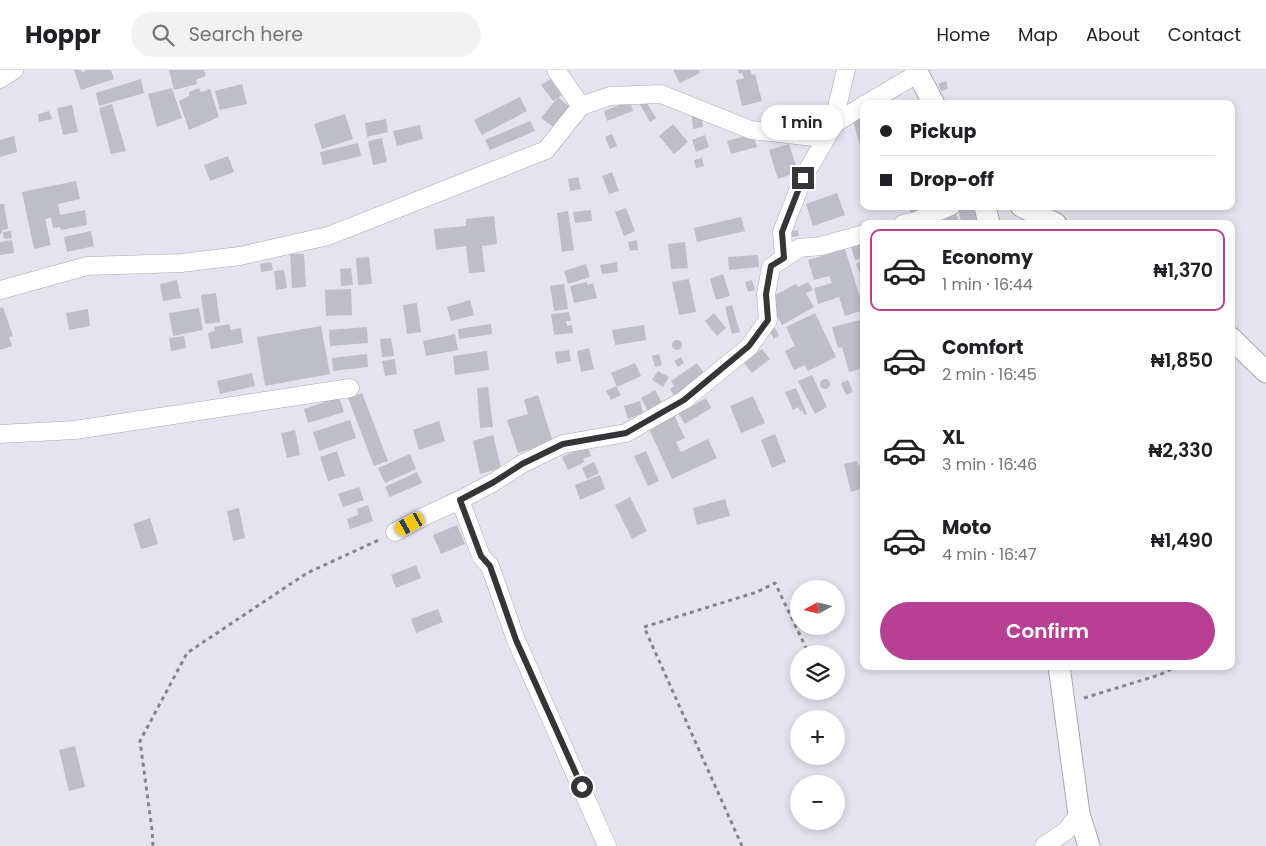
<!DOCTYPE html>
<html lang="en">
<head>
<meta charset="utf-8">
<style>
  :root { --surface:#fff; --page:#f2f2f2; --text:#202124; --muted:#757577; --line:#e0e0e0; --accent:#b73f94 }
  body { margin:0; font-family:Poppins,sans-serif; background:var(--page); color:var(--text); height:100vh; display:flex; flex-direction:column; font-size:19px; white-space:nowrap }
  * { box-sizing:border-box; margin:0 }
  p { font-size:16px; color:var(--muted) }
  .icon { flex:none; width:28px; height:28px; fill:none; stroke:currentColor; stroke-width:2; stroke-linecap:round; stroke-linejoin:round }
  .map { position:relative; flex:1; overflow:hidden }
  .panel { position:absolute; left:860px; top:150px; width:375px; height:450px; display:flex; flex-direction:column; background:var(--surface); border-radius:10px; box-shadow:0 2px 8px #0003 }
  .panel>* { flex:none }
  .hud { position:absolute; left:860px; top:30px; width:375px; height:110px; border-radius:10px; box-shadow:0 2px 8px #0003; display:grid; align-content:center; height:110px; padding:0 20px; background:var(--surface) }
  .needle { width:32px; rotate:262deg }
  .buttons { position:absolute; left:790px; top:510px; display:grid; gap:10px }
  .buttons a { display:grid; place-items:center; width:55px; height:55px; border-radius:50%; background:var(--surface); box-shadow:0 2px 8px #0003; font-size:25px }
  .end { position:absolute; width:22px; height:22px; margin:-11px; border:6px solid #343439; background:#fff; box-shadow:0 0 0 2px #fff }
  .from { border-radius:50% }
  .bubble { position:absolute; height:35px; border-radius:18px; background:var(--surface); box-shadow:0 2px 8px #0003; font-size:16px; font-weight:600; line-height:35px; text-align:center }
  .car { position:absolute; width:15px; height:30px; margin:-15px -8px; border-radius:6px; box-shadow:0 0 4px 1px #0007; background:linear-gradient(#f5c518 24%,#345 0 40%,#f5c518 0 76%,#345 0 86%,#f5c518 0) }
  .hud b { display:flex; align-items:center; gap:18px; height:48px; font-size:19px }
  .hud b+b { border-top:1px solid var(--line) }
  .hud i { width:12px; height:12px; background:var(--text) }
  ul { padding:9px 0 0; list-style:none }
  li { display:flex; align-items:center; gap:15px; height:82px; margin:0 10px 8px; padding:0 10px; border:2px solid transparent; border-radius:10px }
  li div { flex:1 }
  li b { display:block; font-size:19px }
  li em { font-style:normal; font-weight:600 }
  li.on { border-color:var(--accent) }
  li>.icon { width:45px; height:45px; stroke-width:1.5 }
  .cta { display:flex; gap:10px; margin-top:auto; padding:10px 20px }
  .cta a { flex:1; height:58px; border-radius:30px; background:var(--accent); color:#fff; font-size:20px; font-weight:600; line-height:58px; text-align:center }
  header { display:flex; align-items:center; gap:30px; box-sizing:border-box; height:70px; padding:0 25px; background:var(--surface); border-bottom:1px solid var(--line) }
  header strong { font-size:24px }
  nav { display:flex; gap:28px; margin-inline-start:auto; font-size:18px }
  .search { width:350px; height:45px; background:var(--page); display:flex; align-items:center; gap:12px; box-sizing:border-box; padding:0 18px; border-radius:28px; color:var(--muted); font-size:19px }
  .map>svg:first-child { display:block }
</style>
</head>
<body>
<header>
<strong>Hoppr</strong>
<div class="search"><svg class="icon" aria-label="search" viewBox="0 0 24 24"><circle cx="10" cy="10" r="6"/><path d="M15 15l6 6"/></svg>Search here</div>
<nav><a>Home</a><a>Map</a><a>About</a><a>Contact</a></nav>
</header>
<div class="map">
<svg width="1266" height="776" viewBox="0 0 1266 776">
  <rect width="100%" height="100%" fill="#e4e3ef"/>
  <!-- building -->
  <g fill="#bebec9">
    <polygon points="74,0 81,0 82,2 88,0 111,0 114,9 81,20"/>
    <polygon points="169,0 204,0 206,6 196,10 197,14 174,20"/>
    <polygon points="673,0 699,0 700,3 680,13"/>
    <polygon points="738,0 750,0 752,5 755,4 762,31 742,36 736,10 744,8 742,3 739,4"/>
    <polygon points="141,9 144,23 99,36 96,23"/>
    <polygon points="551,9 562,25 553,31 541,15"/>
    <polygon points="946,11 948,19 941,21 938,14"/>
    <polygon points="242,14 247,34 220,40 215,21"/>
    <polygon points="172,18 182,48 157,57 148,24"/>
    <polygon points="199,18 201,22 210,19 219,47 189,60 179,31 189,26 189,22"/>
    <polygon points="520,27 527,41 482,65 474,50"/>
    <polygon points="558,27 570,37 553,57 541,48"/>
    <polygon points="644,28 656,48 650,52 638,31"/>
    <polygon points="630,31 633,41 607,51 604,41"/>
    <polygon points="112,34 126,81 111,84 99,38"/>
    <polygon points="72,35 78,62 63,65 57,38"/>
    <polygon points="49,41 52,49 39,52 38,44"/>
    <polygon points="345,44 353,69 322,79 314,54"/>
    <polygon points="701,45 703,57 693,59 692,46"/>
    <polygon points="864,48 864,86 863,86 853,51"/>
    <polygon points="386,49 388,62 367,67 365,53"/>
    <polygon points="530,51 535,61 490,80 485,70"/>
    <polygon points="673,54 688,72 674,84 659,66"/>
    <polygon points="420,55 423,69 397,76 393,61"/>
    <polygon points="612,64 617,76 610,79 605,67"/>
    <polygon points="753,64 757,77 731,84 727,71"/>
    <polygon points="705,65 709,77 696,82 692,70"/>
    <polygon points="14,66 17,82 0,87 0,70"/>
    <polygon points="382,68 387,92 373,95 368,71"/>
    <polygon points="358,73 361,86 323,95 320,82"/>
    <polygon points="789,74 798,102 778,109 769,80"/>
    <polygon points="228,86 234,102 210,111 204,95"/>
    <polygon points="702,88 704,96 696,98 694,90"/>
    <polygon points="612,102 619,121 609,124 602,106"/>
    <polygon points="578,107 581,119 570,121 568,109"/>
    <polygon points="76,111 80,129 58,134 60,145 85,140 87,155 61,160 60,157 53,158 51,148 45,149 51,175 34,179 22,122"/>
    <polygon points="837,123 845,145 813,156 806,134"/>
    <polygon points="0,134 4,134 8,159 2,160 2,163 0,164"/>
    <polygon points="907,136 935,136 913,147"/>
    <polygon points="969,136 973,136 978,154 962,154 958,140"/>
    <polygon points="626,138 635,161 624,166 615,142"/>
    <polygon points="591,140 592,151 575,153 573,142"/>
    <polygon points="568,141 574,180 562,182 557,143"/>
    <polygon points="955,141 960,154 930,154"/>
    <polygon points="494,146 497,174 482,176 485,202 469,203 466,176 436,180 434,159 466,156 466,149"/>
    <polygon points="741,147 745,161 697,172 694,158"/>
    <polygon points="798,160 799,166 792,167 791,161"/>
    <polygon points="11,161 12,168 4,169 3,162"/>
    <polygon points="91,161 94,176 67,182 64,167"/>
    <polygon points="12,170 14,183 0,185 0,172"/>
    <polygon points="637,170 638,180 630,181 628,172"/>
    <polygon points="685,172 688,198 671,199 668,174"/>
    <polygon points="864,172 864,188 855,190 851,176"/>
    <polygon points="845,179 864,240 845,246 839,227 818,234 814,218 832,213 829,206 814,210 808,190"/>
    <polygon points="290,184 304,184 306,217 292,218"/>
    <polygon points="758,185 759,197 729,200 728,187"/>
    <polygon points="369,187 372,214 358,215 356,188"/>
    <polygon points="864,190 864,213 856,194"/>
    <polygon points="271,192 273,200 261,202 260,194"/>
    <polygon points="617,192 618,202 602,204 600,195"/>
    <polygon points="586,194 590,207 568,214 564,201"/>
    <polygon points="351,198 353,215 341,216 340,199"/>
    <polygon points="284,200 287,218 276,220 274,201"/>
    <polygon points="723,204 730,226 716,230 710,209"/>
    <polygon points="689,209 696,242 679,245 672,212"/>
    <polygon points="177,210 181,228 163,231 160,214"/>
    <polygon points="752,210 755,220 748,222 745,212"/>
    <polygon points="587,212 587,215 593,213 597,228 574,233 570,216"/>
    <polygon points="808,212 813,220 806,223 814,237 782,255 768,229 796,214 798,217"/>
    <polygon points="564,214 568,239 554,241 550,216"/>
    <polygon points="351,219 352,245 326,246 325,220"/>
    <polygon points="216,223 220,252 205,254 201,225"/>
    <polygon points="470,230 474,245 451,251 447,237"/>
    <polygon points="417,233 421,262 407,264 403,235"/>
    <polygon points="732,235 740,262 732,264 725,237"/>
    <polygon points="3,237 13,266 9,267 12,276 0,280 0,238"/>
    <polygon points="199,238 203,260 173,266 169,243"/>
    <polygon points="88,239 90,256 69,260 66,243"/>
    <polygon points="569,242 571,251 566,251 567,256 572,255 573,263 554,265 551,244"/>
    <polygon points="714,243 726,258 717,266 705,251"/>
    <polygon points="815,243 836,287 808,301 805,295 794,300 785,281 795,276 786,257"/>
    <polygon points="864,249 864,298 849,302 842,277 838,278 832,257"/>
    <polygon points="229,254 231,260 241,258 243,273 211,279 208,263 215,261 214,257"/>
    <polygon points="491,254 492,264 459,269 458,259"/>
    <polygon points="644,255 646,270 615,275 612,260"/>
    <polygon points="321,256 330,304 265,316 257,267"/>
    <polygon points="367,257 368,273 330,276 329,260"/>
    <polygon points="775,258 779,265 774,269 770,262"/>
    <polygon points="455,264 458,280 426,286 423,271"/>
    <polygon points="184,266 186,278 171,281 169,268"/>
    <polygon points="391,268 394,286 382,287 380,269"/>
    <circle cx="677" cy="275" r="5"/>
    <polygon points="589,278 594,299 581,302 577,281"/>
    <polygon points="762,279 770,289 752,303 744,293"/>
    <polygon points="569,280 571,291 557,294 555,282"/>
    <polygon points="487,281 489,300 455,305 453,286"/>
    <polygon points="367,284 368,297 333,301 332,288"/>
    <polygon points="659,284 662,295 655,297 652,286"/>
    <polygon points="681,287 684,293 678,297 674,291"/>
    <polygon points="395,289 397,304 385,306 382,291"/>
    <polygon points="635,293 641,306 617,317 611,303"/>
    <polygon points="697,293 706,306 675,327 670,319 674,316 671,311"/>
    <polygon points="658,301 669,307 663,317 652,310"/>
    <polygon points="252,303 255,316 220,324 217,311"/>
    <polygon points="812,305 827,337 815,344 798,311"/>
    <circle cx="825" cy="314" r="5"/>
    <polygon points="848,310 853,322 846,325 841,313"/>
    <polygon points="616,316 621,325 611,330 606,321"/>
    <polygon points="488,317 493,357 480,358 477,318"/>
    <polygon points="796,318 807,344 805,345 802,340 800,341 798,337 793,340 785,322"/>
    <polygon points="655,320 662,333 648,341 641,328"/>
    <polygon points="362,323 388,391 374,396 348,328"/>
    <polygon points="538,325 553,372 518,383 507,350 528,344 524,330"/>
    <polygon points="753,326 765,353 741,363 730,336"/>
    <polygon points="339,327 344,342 308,353 304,339"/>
    <polygon points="706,328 711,338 685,354 677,341 686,336 687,339"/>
    <polygon points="640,331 643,343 628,349 624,336"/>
    <polygon points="674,345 685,368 676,372 681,382 708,369 717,388 672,409 648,357"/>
    <polygon points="350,350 356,368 319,381 313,362"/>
    <polygon points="439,351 445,371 419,380 413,360"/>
    <polygon points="295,360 300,385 287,388 281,363"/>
    <polygon points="775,364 786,392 772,398 761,370"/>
    <polygon points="493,365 501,398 480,404 473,371"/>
    <polygon points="587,376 591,386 583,389 585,392 568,400 562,387"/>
    <polygon points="337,381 345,406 328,411 320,387"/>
    <polygon points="646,381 659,411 648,416 634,386"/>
    <polygon points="410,384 416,399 385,413 378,398"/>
    <polygon points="857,391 858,395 864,393 864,418 851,422 844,394"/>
    <polygon points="594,392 599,403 587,409 582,398"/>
    <polygon points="417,402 422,413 390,427 385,417"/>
    <polygon points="600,405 605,419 580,430 575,415"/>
    <polygon points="359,417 364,430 343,437 338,424"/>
    <polygon points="630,427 647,461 632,469 615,435"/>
    <polygon points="725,429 730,446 697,455 693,438"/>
    <polygon points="368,435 373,451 350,459 347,449 358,445 357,439"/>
    <polygon points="239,438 245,468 233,471 227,441"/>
    <polygon points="150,448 158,474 141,479 133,454"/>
    <polygon points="457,455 465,474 441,484 433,465"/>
    <polygon points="416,495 421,508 396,518 391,505"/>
    <polygon points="438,539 443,552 416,563 411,549"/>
    <polygon points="75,676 85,717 69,721 59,680"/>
  </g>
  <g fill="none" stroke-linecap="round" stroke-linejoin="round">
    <!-- minor casing -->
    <g stroke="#a9a9b4" stroke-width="19">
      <g id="minor">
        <polyline points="556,0 581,36"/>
        <polyline points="0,9 14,0"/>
        <polyline points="866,34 917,4"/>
        <polyline points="903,154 916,151 951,136"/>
        <polyline points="784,188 782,162 803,108 832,58 846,0"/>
        <polyline points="0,220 87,196 181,193 240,186 328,166 546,80 581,36 610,26 661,24 751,60 814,67 864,35"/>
        <polyline points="0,364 75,360 350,318"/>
        <polyline points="460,430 481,486 490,496 516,570 607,776"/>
        <polyline points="395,462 425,446 460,430 494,412 522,394 563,374 626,363 684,330 749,277 768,250 766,224 771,197 799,178 821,176 864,164"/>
        <polyline points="1044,776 1066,761 1079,744"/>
      </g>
    </g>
    <!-- tertiary casing -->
    <g stroke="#a9a9b4" stroke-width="23">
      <g id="tertiary">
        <polyline points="916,0 934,34"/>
        <polyline points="985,136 989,154"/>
        <polyline points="1021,136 1056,154"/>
        <polyline points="1231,268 1266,302"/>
        <polyline points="1059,596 1079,744 1089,776"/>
      </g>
    </g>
    <!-- path -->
    <g stroke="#84848c" stroke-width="3" stroke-dasharray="4 4" stroke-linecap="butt">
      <polyline points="1084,628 1159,605 1178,596"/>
      <polyline points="153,776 152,760 140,671 187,583 307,503 379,470"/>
      <polyline points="742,776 644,557 757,522 775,513 809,584"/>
    </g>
    <!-- minor -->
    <use href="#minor" stroke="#fff" stroke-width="18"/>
    <!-- tertiary -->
    <use href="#tertiary" stroke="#fff" stroke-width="21"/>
  </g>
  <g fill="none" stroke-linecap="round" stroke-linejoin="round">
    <!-- route -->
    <polyline stroke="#343439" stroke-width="6" points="582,717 516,570 490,496 481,486 460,430 494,412 522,394 563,374 626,363 684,330 749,276 768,250 766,224 771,196 784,188 782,162 803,108"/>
  </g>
</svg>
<div class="buttons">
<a><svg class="needle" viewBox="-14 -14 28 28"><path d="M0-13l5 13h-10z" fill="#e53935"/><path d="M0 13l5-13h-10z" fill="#757577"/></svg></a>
<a><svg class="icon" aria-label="layers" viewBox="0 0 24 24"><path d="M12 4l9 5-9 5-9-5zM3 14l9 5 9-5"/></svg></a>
<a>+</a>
<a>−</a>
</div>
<i class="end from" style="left:582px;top:717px"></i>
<i class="end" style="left:803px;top:108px"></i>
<div class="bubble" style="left:761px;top:35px;width:82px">1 min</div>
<i class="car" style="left:410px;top:454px;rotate:241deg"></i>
<div class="hud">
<b><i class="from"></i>Pickup</b>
<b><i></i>Drop-off</b>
</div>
<section class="panel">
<ul>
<li class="on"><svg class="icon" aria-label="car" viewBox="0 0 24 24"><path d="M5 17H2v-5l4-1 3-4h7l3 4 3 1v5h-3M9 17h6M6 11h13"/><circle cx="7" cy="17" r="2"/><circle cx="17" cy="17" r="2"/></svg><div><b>Economy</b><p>1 min · 16:44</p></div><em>₦1,370</em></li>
<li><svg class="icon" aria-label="car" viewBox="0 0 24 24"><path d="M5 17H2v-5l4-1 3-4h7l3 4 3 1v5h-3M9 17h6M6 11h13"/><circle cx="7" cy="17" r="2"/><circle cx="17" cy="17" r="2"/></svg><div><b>Comfort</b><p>2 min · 16:45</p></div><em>₦1,850</em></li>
<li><svg class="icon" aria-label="car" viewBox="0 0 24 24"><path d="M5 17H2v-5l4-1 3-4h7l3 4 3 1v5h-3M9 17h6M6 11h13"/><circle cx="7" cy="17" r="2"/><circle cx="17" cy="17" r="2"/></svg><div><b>XL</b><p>3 min · 16:46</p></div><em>₦2,330</em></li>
<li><svg class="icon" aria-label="car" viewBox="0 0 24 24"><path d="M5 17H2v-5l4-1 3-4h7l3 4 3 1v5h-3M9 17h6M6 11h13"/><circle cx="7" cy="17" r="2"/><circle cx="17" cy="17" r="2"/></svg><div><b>Moto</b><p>4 min · 16:47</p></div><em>₦1,490</em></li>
</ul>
<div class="cta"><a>Confirm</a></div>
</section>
</div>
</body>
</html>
